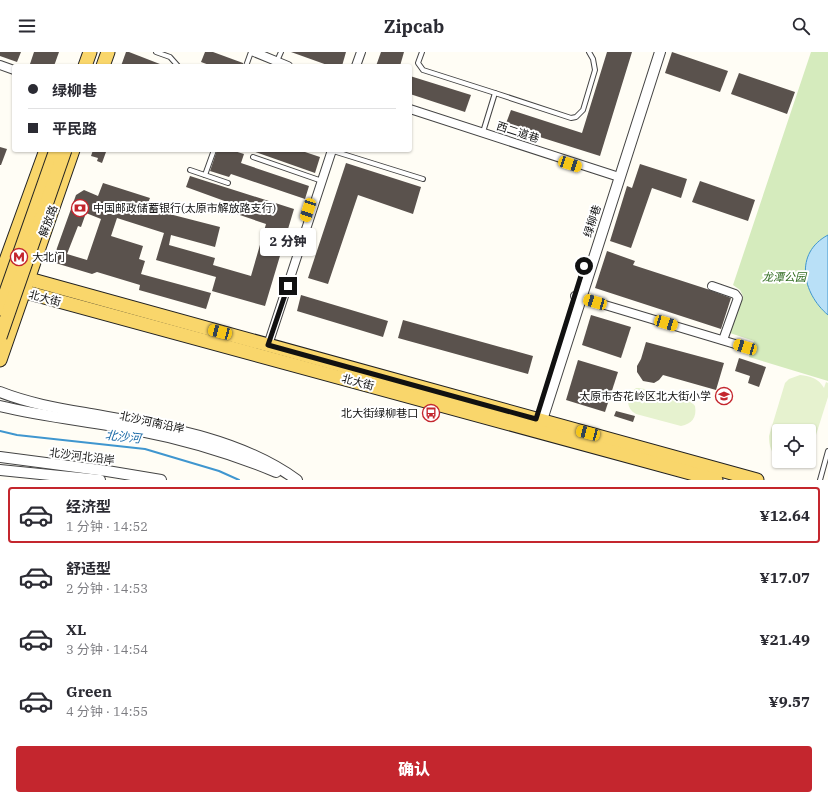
<!DOCTYPE html>
<html lang="zh">
<head>
<meta charset="utf-8">
<style>
  :root { --surface:#fff; --page:#f2f2f3; --text:#2b2b33; --muted:#7c7c81; --line:#e1e1e2; --accent:#c4262e }
  body { margin:0; font-family:"IBM Plex Serif","Noto Sans SC",serif; background:var(--page); color:var(--text); height:100vh; display:flex; flex-direction:column; font-size:15px; white-space:nowrap }
  * { box-sizing:border-box; margin:0 }
  p { font-size:13px; color:var(--muted) }
  .icon { flex:none; width:22px; height:22px; fill:none; stroke:currentColor; stroke-width:2; stroke-linecap:round; stroke-linejoin:round }
  .map { position:relative; height:428px; overflow:hidden }
  .details { display:flex; flex-direction:column; background:var(--surface); flex:1 }
  .details>* { flex:none }
  .hud { position:absolute; left:12px; top:12px; width:400px; height:88px; border-radius:4px; box-shadow:0 1px 3px #0004; display:grid; align-content:center; height:88px; padding:0 16px; background:var(--surface) }
  .fabs { position:absolute; left:772px; top:372px; display:grid; gap:8px }
  .fabs a { display:grid; place-items:center; width:44px; height:44px; border-radius:4px; background:var(--surface); box-shadow:0 1px 3px #0004; font-size:20px }
  .end { position:absolute; width:18px; height:18px; margin:-9px; border:5px solid #111; background:#fff; box-shadow:0 0 0 2px #fff }
  .from { border-radius:50% }
  .bubble { position:absolute; height:28px; border-radius:4px; background:var(--surface); box-shadow:0 1px 3px #0004; font-size:13px; font-weight:800; line-height:28px; text-align:center }
  .car { position:absolute; width:12px; height:24px; margin:-12px -6px; border-radius:5px; box-shadow:0 0 3px 1px #0007; background:linear-gradient(#f5c518 24%,#345 0 40%,#f5c518 0 76%,#345 0 86%,#f5c518 0) }
  .hud b { display:flex; align-items:center; gap:14px; height:38px; font-size:15px }
  .hud b+b { border-top:1px solid var(--line) }
  .hud i { width:10px; height:10px; background:var(--text) }
  ul { padding:7px 0 0; list-style:none }
  li { display:flex; align-items:center; gap:12px; height:56px; margin:0 8px 6px; padding:0 8px; border:2px solid transparent; border-radius:4px }
  li div { flex:1 }
  li b { display:block; font-size:15px }
  li em { font-style:normal; font-weight:800 }
  li.selected { border-color:var(--accent) }
  li>.icon { width:36px; height:36px; stroke-width:1.5 }
  .button { display:flex; gap:8px; margin-top:auto; padding:8px 16px }
  .button a { flex:1; height:46px; border-radius:4px; background:var(--accent); color:#fff; font-size:16px; font-weight:800; line-height:46px; text-align:center }
  header { display:flex; justify-content:space-between; align-items:center; height:52px; padding:0 16px; background:var(--surface); font-size:18px; font-weight:800 }
  .map>svg:first-child { display:block }
</style>
</head>
<body>
<header><svg class="icon" aria-label="menu" viewBox="0 0 24 24"><path d="M4 6h16M4 12h16M4 18h16"/></svg>Zipcab<svg class="icon" aria-label="search" viewBox="0 0 24 24"><circle cx="10" cy="10" r="6"/><path d="M15 15l6 6"/></svg></header>
<div class="map">
<svg width="828" height="428" viewBox="0 0 828 428">
  <rect width="100%" height="100%" fill="#fffdf5"/>
  <!-- green -->
  <polygon fill="#d5ebbd" points="811,0 828,0 828,329 749,305 754,289 730,281 743,244 740,238 733,233"/>
  <!-- pitch -->
  <g fill="#e6f2cf">
    <path d="M800 323C811 324 819 327 824 336L826 330 828 331V345L809 405V379H779V407C771 402 769 393 769 384L785 331 789 327Z"/>
    <path d="M636 336C647 336 689 345 695 354 697 365 692 372 681 374L636 362C625 356 626 343 636 336Z"/>
  </g>
  <!-- water -->
  <path fill="#b9e0f7" stroke="#3f96cf" d="M828 183V263C802 241 794 201 828 183Z"/>
  <g fill="none" stroke-linecap="round" stroke-linejoin="round">
    <!-- stream -->
    <polyline stroke="#3f96cf" stroke-width="2" points="0,379 17,383 145,397 219,419 239,428"/>
  </g>
  <!-- building -->
  <g fill="#5a524d" fill-rule="evenodd">
    <polygon points="0,0 21,0 17,10 0,4"/>
    <polygon points="34,0 59,0 54,14 36,14 30,12"/>
    <polygon points="126,0 129,0 165,14 121,14"/>
    <polygon points="205,0 213,0 243,11 243,14 212,14 201,10"/>
    <polygon points="291,0 346,0 342,14 330,14"/>
    <polygon points="381,0 404,0 400,14 376,14"/>
    <polygon points="607,0 632,0 600,104 505,74 511,58 582,81"/>
    <polygon points="672,0 728,19 720,40 665,21"/>
    <polygon points="739,21 795,40 787,62 731,42"/>
    <polygon points="410,24 471,43 465,60 410,42"/>
    <polygon points="0,95 7,97 1,113 0,113"/>
    <polygon points="93,98 106,100 102,111 97,109 98,106 91,104"/>
    <polygon points="217,98 231,98 244,102 241,111 309,134 305,147 231,122 229,125 210,119"/>
    <polygon points="250,98 299,98 320,105 315,121"/>
    <polygon points="346,111 421,135 413,162 358,143 328,232 308,226"/>
    <polygon points="640,112 687,127 681,146 652,136 631,196 610,189 627,134 632,136"/>
    <path d="M190 124 294 157 265 254 212 239 216 225 156 208 164 181 117 166 111 184 143 194 139 207 145 209 141 222 211 241 206 257 139 238 140 233 97 220 92 222 52 210 76 143 84 138 98 144 103 131 150 146 146 156 220 175 215 195 171 183 169 193 215 206 213 213 251 224 266 172 228 159 230 151 186 135ZM86 161 101 167 87 208 67 202 78 174 81 175Z"/>
    <polygon points="700,129 755,148 748,169 692,150"/>
    <polygon points="607,199 635,209 633,213 707,237 731,246 721,277 595,236"/>
    <polygon points="301,243 388,269 383,285 297,259"/>
    <polygon points="591,263 631,275 621,306 582,293"/>
    <polygon points="403,268 533,304 528,322 398,286"/>
    <polygon points="646,290 724,311 716,338 663,323 659,328 654,331 643,329 637,320 637,314 641,307"/>
    <polygon points="739,306 766,315 759,335 748,331 750,324 735,319"/>
    <polygon points="578,308 618,320 605,360 566,348"/>
    <polygon points="616,359 635,364 633,370 614,364"/>
  </g>
  <g fill="none" stroke-linecap="round" stroke-linejoin="round">
    <!-- service casing -->
    <g stroke="#444" stroke-width="6">
      <g id="service">
        <polyline points="156,0 170,5 178,14"/>
        <polyline points="422,0 418,11 423,18 495,41"/>
        <polyline points="277,9 281,0"/>
        <polyline points="246,14 251,0"/>
        <polyline points="483,80 495,41 571,66 576,65 583,58 595,18 593,7 589,0"/>
        <polyline points="330,98 423,127"/>
        <polyline points="253,105 322,129"/>
        <polyline points="190,118 228,131"/>
        <polyline points="205,123 214,98"/>
        <polyline points="820,428 828,399"/>
      </g>
    </g>
    <!-- minor casing -->
    <g stroke="#444" stroke-width="10">
      <g id="minor">
        <polyline points="254,0 288,14"/>
        <polyline points="0,13 14,18"/>
        <polyline points="356,14 361,0"/>
        <polyline points="410,57 619,125"/>
        <polyline points="712,234 735,242 738,246 723,288"/>
        <polyline points="575,244 745,295"/>
        <polyline points="268,293 332,98"/>
      </g>
    </g>
    <!-- tertiary casing -->
    <g stroke="#444" stroke-width="12">
      <g id="tertiary">
        <path d="M0 340C28 351 56 356 85 361 158 374 236 384 297 428"/>
        <path d="M0 354C45 365 91 369 136 378 183 387 231 401 276 420"/>
        <polyline points="542,368 660,0"/>
        <polyline points="0,405 107,419 161,428"/>
        <polyline points="0,418 100,428"/>
      </g>
    </g>
    <!-- primary casing -->
    <g stroke="#222" stroke-width="15">
      <g id="primary">
        <polyline points="85,14 90,0"/>
        <polyline points="103,14 108,0"/>
        <polyline points="0,219 757,428"/>
        <polyline points="0,225 46,98"/>
        <polyline points="0,233 716,428"/>
        <polyline points="0,308 73,98"/>
      </g>
    </g>
    <!-- service -->
    <use href="#service" stroke="#fff" stroke-width="4"/>
    <!-- minor -->
    <use href="#minor" stroke="#fff" stroke-width="8"/>
    <!-- tertiary -->
    <use href="#tertiary" stroke="#fff" stroke-width="10"/>
    <!-- primary -->
    <use href="#primary" stroke="#f9d66b" stroke-width="13"/>
    <!-- primary-bridge casing -->
    <g stroke="#222" stroke-width="15" stroke-linecap="butt">
      <g id="primary-bridge">
        <polyline points="0,257 56,98"/>
        <polyline points="0,285 65,98"/>
      </g>
    </g>
    <!-- primary-bridge -->
    <use href="#primary-bridge" stroke="#f9d66b" stroke-width="13"/>
  </g>
  <g fill="none" stroke-linecap="round" stroke-linejoin="round">
    <!-- route -->
    <polyline stroke="#111" stroke-width="5" points="288,234 268,293 536,367 584,214"/>
  </g>
  <!-- icons -->
  <defs>
    <g id="bank-ring" transform="scale(0.9)"><circle r="9.5" fill="#fff" stroke="#c4262e" stroke-width="1.5"/><path d="M-6-4H6V4H-6ZM0-2.3a2.3 2.3 0 1 0 0 4.6a2.3 2.3 0 1 0 0-4.6Z" fill="#c4262e"/></g>
    <g id="metro-ring" transform="scale(0.9)"><circle r="9.5" fill="#fff" stroke="#c4262e" stroke-width="1.5"/><path d="M-5.5 5V-5H-3L0 0L3-5H5.5V5H3V-.5L0 4L-3-.5V5Z" fill="#c4262e"/></g>
    <g id="school-ring" transform="scale(0.9)"><circle r="9.5" fill="#fff" stroke="#c4262e" stroke-width="1.5"/><path d="M0-5L7-2L0 1L-7-2ZM-4 1L0 2.5L4 1V4Q0 6-4 4Z" fill="#c4262e"/></g>
    <g id="bus-ring" transform="scale(0.9)"><circle r="9.5" fill="#fff" stroke="#c4262e" stroke-width="1.5"/><path d="M-5-6H5V4H4V6H2V4H-2V6H-4V4H-5ZM-3.5-4V0h7V-4ZM-3.5 1.2v1.5H-2V1.2ZM2 1.2v1.5H3.5V1.2Z" fill="#c4262e"/></g>
  </defs>
  <g fill-rule="evenodd">
    <use href="#bank-ring" x="80" y="156"/>
    <use href="#metro-ring" x="19" y="205"/>
    <use href="#school-ring" x="724" y="344"/>
    <use href="#bus-ring" x="431" y="361"/>
  </g>
  <g text-anchor="middle" stroke-width="4" stroke-linejoin="round" paint-order="stroke">
    <!-- street labels -->
    <g font-size="11" fill="#111" stroke="#fff">
      <text transform="translate(518 80) rotate(18)" y="4">西二道巷</text>
      <text transform="translate(48 169) rotate(-70)" y="4">解放路</text>
      <text transform="translate(592 169) rotate(-72)" y="4">绿柳巷</text>
      <text transform="translate(45 246) rotate(15)" y="4">北大街</text>
      <text transform="translate(358 330) rotate(15)" y="4">北大街</text>
      <text transform="translate(152 370) rotate(12)" y="4">北沙河南沿岸</text>
      <text transform="translate(82 404) rotate(7)" y="4">北沙河北沿岸</text>
    </g>
    <!-- poi labels -->
    <g font-size="11" fill="#111" stroke="#fff" text-anchor="start">
      <text x="93" y="160">中国邮政储蓄银行(太原市解放路支行)</text>
      <text x="32" y="209">大北门</text>
      <text x="711" y="348" text-anchor="end">太原市杏花岭区北大街小学</text>
      <text x="418" y="365" text-anchor="end">北大街绿柳巷口</text>
    </g>
    <!-- park labels -->
    <g font-size="11" font-style="italic" fill="#2f6b1f" stroke="#fff">
      <text x="784" y="229">龙潭公园</text>
    </g>
    <!-- water labels -->
    <g font-size="12" font-style="italic" fill="#1768a6" stroke="#fff">
      <text transform="translate(123 385) rotate(6)" y="4">北沙河</text>
    </g>
  </g>
</svg>
<div class="fabs">
<a><svg class="icon" aria-label="locate" viewBox="0 0 24 24"><circle cx="12" cy="12" r="6"/><path d="M12 2v4M12 18v4M2 12h4M18 12h4"/></svg></a>
</div>
<i class="end from" style="left:584px;top:214px"></i>
<i class="end" style="left:288px;top:234px"></i>
<div class="bubble" style="left:260px;top:176px;width:56px">2 分钟</div>
<i class="car" style="left:570px;top:112px;rotate:108deg"></i>
<i class="car" style="left:308px;top:158px;rotate:198deg"></i>
<i class="car" style="left:595px;top:250px;rotate:286deg"></i>
<i class="car" style="left:666px;top:271px;rotate:107deg"></i>
<i class="car" style="left:220px;top:280px;rotate:285deg"></i>
<i class="car" style="left:745px;top:295px;rotate:287deg"></i>
<i class="car" style="left:588px;top:381px;rotate:285deg"></i>
<div class="hud">
<b><i class="from"></i>绿柳巷</b>
<b><i></i>平民路</b>
</div>
</div>
<section class="details">
<ul>
<li class="selected"><svg class="icon" aria-label="car" viewBox="0 0 24 24"><path d="M5 17H2v-5l4-1 3-4h7l3 4 3 1v5h-3M9 17h6M6 11h13"/><circle cx="7" cy="17" r="2"/><circle cx="17" cy="17" r="2"/></svg><div><b>经济型</b><p>1 分钟 · 14:52</p></div><em>¥12.64</em></li>
<li><svg class="icon" aria-label="car" viewBox="0 0 24 24"><path d="M5 17H2v-5l4-1 3-4h7l3 4 3 1v5h-3M9 17h6M6 11h13"/><circle cx="7" cy="17" r="2"/><circle cx="17" cy="17" r="2"/></svg><div><b>舒适型</b><p>2 分钟 · 14:53</p></div><em>¥17.07</em></li>
<li><svg class="icon" aria-label="car" viewBox="0 0 24 24"><path d="M5 17H2v-5l4-1 3-4h7l3 4 3 1v5h-3M9 17h6M6 11h13"/><circle cx="7" cy="17" r="2"/><circle cx="17" cy="17" r="2"/></svg><div><b>XL</b><p>3 分钟 · 14:54</p></div><em>¥21.49</em></li>
<li><svg class="icon" aria-label="car" viewBox="0 0 24 24"><path d="M5 17H2v-5l4-1 3-4h7l3 4 3 1v5h-3M9 17h6M6 11h13"/><circle cx="7" cy="17" r="2"/><circle cx="17" cy="17" r="2"/></svg><div><b>Green</b><p>4 分钟 · 14:55</p></div><em>¥9.57</em></li>
</ul>
<div class="button"><a>确认</a></div>
</section>
</body>
</html>
